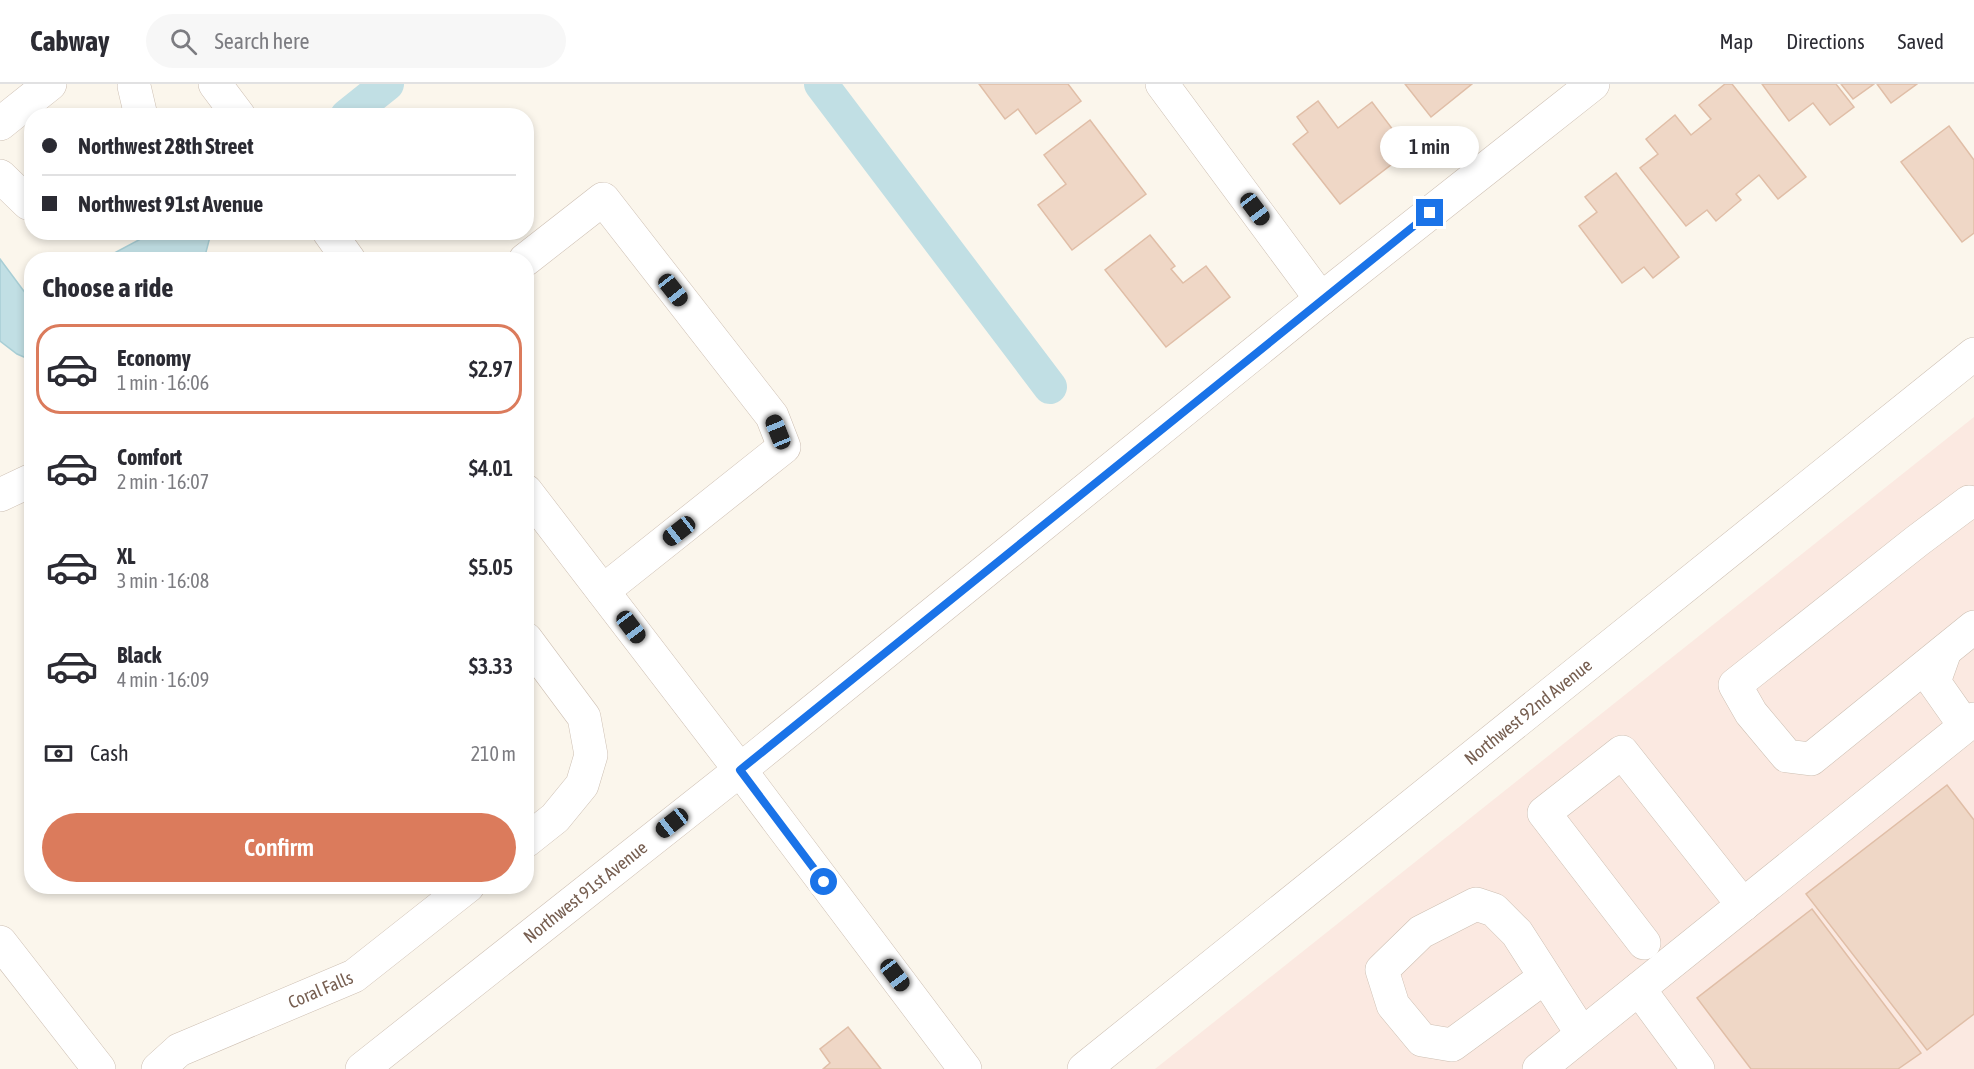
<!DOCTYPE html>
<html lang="en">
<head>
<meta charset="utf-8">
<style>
  :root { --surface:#fff; --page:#f7f7f7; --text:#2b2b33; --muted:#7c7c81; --line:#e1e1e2; --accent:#db7b5c }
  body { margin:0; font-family:"Asap Condensed",sans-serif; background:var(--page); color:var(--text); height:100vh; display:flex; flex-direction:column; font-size:22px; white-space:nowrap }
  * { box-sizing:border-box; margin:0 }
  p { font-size:20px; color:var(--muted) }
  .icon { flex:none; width:33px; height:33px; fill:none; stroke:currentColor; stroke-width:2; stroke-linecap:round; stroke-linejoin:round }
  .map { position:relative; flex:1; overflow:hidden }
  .side { position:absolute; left:24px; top:168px; width:510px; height:642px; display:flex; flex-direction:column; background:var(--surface); border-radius:24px; box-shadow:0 3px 9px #0003 }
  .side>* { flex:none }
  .hud { position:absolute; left:24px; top:24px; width:510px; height:132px; border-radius:24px; box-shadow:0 3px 9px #0003; display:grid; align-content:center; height:132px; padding:0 18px; background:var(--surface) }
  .end { position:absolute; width:27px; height:27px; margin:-14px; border:8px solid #1a73e8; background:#fff; box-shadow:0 0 0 3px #fff }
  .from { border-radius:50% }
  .bubble { position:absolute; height:42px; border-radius:21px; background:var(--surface); box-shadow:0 3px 9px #0003; font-size:20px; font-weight:600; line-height:42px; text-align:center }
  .car { position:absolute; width:18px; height:36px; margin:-18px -9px; border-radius:8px; box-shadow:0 0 4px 2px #0007; background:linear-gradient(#222 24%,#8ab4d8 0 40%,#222 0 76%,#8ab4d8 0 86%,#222 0) }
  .hud b { display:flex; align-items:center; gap:21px; height:57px; font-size:22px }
  .hud b+b { border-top:2px solid var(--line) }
  .hud i { width:15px; height:15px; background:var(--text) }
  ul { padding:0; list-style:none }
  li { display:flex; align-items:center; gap:18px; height:90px; margin:0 12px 9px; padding:0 6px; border:3px solid transparent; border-radius:24px }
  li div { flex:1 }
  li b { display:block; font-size:22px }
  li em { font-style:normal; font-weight:600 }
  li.current { border-color:var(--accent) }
  li>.icon { width:54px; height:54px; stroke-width:1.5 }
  h2 { padding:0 18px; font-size:27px; line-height:72px }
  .pay { display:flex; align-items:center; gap:15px; height:66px; padding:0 18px; font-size:22px }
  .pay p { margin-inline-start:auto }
  .button { display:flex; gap:12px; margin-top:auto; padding:12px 18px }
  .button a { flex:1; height:69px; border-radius:36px; background:var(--accent); color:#fff; font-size:24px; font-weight:600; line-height:69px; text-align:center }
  header { display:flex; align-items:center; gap:36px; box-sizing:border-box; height:84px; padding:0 30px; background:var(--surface); border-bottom:2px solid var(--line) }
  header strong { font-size:28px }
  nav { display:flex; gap:33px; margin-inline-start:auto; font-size:21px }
  .search { width:420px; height:54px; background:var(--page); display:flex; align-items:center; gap:15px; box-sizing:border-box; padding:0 21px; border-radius:33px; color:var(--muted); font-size:22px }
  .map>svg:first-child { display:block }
</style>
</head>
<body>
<header>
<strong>Cabway</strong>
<div class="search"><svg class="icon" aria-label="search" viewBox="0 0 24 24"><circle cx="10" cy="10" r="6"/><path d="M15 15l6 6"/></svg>Search here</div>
<nav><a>Map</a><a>Directions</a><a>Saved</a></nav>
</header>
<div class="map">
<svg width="1974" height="985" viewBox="0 0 1974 985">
  <rect width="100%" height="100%" fill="#fbf6ec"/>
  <!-- commercial -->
  <polygon fill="#fbe9e1" points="1974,333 1974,985 1155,985"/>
  <!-- water -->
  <g fill="#c1dfe4" stroke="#a8ced5" stroke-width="1.5">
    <polygon points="152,149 152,148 211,149 206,168 196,175 103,175"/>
    <polygon points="0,175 26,210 31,208 31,276 17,270 0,257"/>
  </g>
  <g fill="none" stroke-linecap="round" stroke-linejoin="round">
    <!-- canal -->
    <g stroke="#c1dfe4" stroke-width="34">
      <polyline points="821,0 1050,303"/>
      <polyline points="347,32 387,0"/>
    </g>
  </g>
  <!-- building -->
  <g fill="#efd7c6" stroke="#e0bea7" stroke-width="1.5">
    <polygon points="979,0 1068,0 1081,17 1036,50 1018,25 1005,35"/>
    <polygon points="1405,0 1472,0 1431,33"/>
    <polygon points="1725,0 1732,0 1806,93 1778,115 1759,91 1736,110 1741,116 1716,137 1707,126 1686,142 1640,84 1658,70 1646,55 1675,31 1691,51 1711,35 1699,21"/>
    <polygon points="1762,0 1836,0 1854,23 1830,41 1813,19 1789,37"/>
    <polygon points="1841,0 1874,0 1853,15"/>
    <polygon points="1877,0 1917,0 1891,19"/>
    <polygon points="1318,17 1338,44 1372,18 1409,67 1340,120 1293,60 1308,48 1297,33"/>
    <polygon points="1090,36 1146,110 1072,166 1038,121 1066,100 1044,71"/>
    <polygon points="1949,42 1974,76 1974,149 1962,158 1901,78"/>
    <polygon points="1616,89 1679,173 1653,194 1644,183 1622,199 1579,142 1597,128 1585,113"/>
    <polygon points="1150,151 1175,182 1171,185 1183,199 1206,182 1230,213 1166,263 1105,186"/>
    <polygon points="1947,701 1974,736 1974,930 1927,966 1806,810"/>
    <polygon points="1812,825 1921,969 1898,985 1751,985 1697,914"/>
    <polygon points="848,943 881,985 823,985 830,979 820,965"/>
  </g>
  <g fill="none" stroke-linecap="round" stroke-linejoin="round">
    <!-- minor casing -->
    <g stroke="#cdbfb2" stroke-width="34">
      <g id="minor">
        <polyline points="215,0 239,32"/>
        <polyline points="1162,0 1321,215"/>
        <polyline points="134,2 141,32"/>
        <polyline points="0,40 50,0"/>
        <polyline points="0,92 28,119 32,118"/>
        <polyline points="329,148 349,176"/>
        <polyline points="525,176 603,115 772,332 784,363 603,507"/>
        <polyline points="526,407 740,686 965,985"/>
        <polyline points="0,411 32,396"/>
        <polyline points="1974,419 1969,418 1917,457 1735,601 1751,629 1787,672 1811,675 1974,543"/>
        <polyline points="526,555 584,633 591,671 582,701 555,734 526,757"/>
        <polyline points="1945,567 1934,598 1965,642"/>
        <polyline points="0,858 99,985"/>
        <polyline points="1644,859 1544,729 1622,668 1743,821"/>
        <polyline points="1545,893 1452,961 1422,956 1393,921 1382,886 1421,848 1476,820 1494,826 1517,849 1582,950"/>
        <polyline points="1639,905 1698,985"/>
        <path id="s1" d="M158 985 179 966 354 892 468 802"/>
        <path id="s2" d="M362 985 740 686 1321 215 1593 0"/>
        <path id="s3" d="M1084 985 1974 270"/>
        <polyline points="1539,985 1974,635"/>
      </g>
    </g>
    <!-- minor -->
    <use href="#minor" stroke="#fff" stroke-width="33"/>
  </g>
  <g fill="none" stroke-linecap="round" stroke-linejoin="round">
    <!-- route -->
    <polyline stroke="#1a73e8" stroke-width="8" points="824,798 740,686 1430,129"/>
  </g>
  <g text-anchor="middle" stroke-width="6" stroke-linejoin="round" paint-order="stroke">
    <!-- street labels -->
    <g font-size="18" fill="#765e50" stroke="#fefaf3">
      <text dy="6" stroke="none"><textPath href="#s3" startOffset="570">Northwest 92nd Avenue</textPath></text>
      <text dy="6" stroke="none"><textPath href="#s2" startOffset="285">Northwest 91st Avenue</textPath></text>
      <text dy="6" stroke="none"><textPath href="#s1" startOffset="182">Coral Falls</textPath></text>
    </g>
  </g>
</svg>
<i class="end from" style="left:824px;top:798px"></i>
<i class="end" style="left:1430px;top:129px"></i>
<div class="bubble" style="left:1380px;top:42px;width:99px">1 min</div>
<i class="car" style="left:1255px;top:125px;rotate:143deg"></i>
<i class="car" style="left:673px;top:206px;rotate:142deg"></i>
<i class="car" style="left:778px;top:348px;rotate:338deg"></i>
<i class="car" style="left:679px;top:447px;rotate:232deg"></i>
<i class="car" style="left:631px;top:543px;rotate:143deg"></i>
<i class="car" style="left:672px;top:739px;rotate:232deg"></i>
<i class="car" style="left:895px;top:891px;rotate:143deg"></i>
<div class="hud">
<b><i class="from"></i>Northwest 28th Street</b>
<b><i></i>Northwest 91st Avenue</b>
</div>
<section class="side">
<h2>Choose a ride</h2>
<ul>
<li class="current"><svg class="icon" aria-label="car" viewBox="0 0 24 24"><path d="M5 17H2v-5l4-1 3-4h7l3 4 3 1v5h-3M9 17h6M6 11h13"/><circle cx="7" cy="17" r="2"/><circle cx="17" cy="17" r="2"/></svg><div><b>Economy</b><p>1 min · 16:06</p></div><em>$2.97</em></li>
<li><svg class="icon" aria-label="car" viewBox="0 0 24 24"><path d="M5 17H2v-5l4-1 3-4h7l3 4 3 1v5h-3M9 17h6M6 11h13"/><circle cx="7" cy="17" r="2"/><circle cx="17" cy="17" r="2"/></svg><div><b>Comfort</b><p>2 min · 16:07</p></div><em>$4.01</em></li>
<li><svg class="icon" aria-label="car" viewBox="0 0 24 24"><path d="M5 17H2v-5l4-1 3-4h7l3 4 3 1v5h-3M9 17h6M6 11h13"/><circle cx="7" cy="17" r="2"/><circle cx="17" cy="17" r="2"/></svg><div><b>XL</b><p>3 min · 16:08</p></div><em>$5.05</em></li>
<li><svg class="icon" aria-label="car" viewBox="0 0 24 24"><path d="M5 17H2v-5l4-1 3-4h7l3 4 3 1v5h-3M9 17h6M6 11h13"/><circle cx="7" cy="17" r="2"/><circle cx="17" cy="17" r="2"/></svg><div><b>Black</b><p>4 min · 16:09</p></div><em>$3.33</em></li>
</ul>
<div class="pay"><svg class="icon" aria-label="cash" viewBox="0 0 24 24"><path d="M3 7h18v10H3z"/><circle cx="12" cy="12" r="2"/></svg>Cash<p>210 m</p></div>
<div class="button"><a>Confirm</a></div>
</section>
</div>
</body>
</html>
